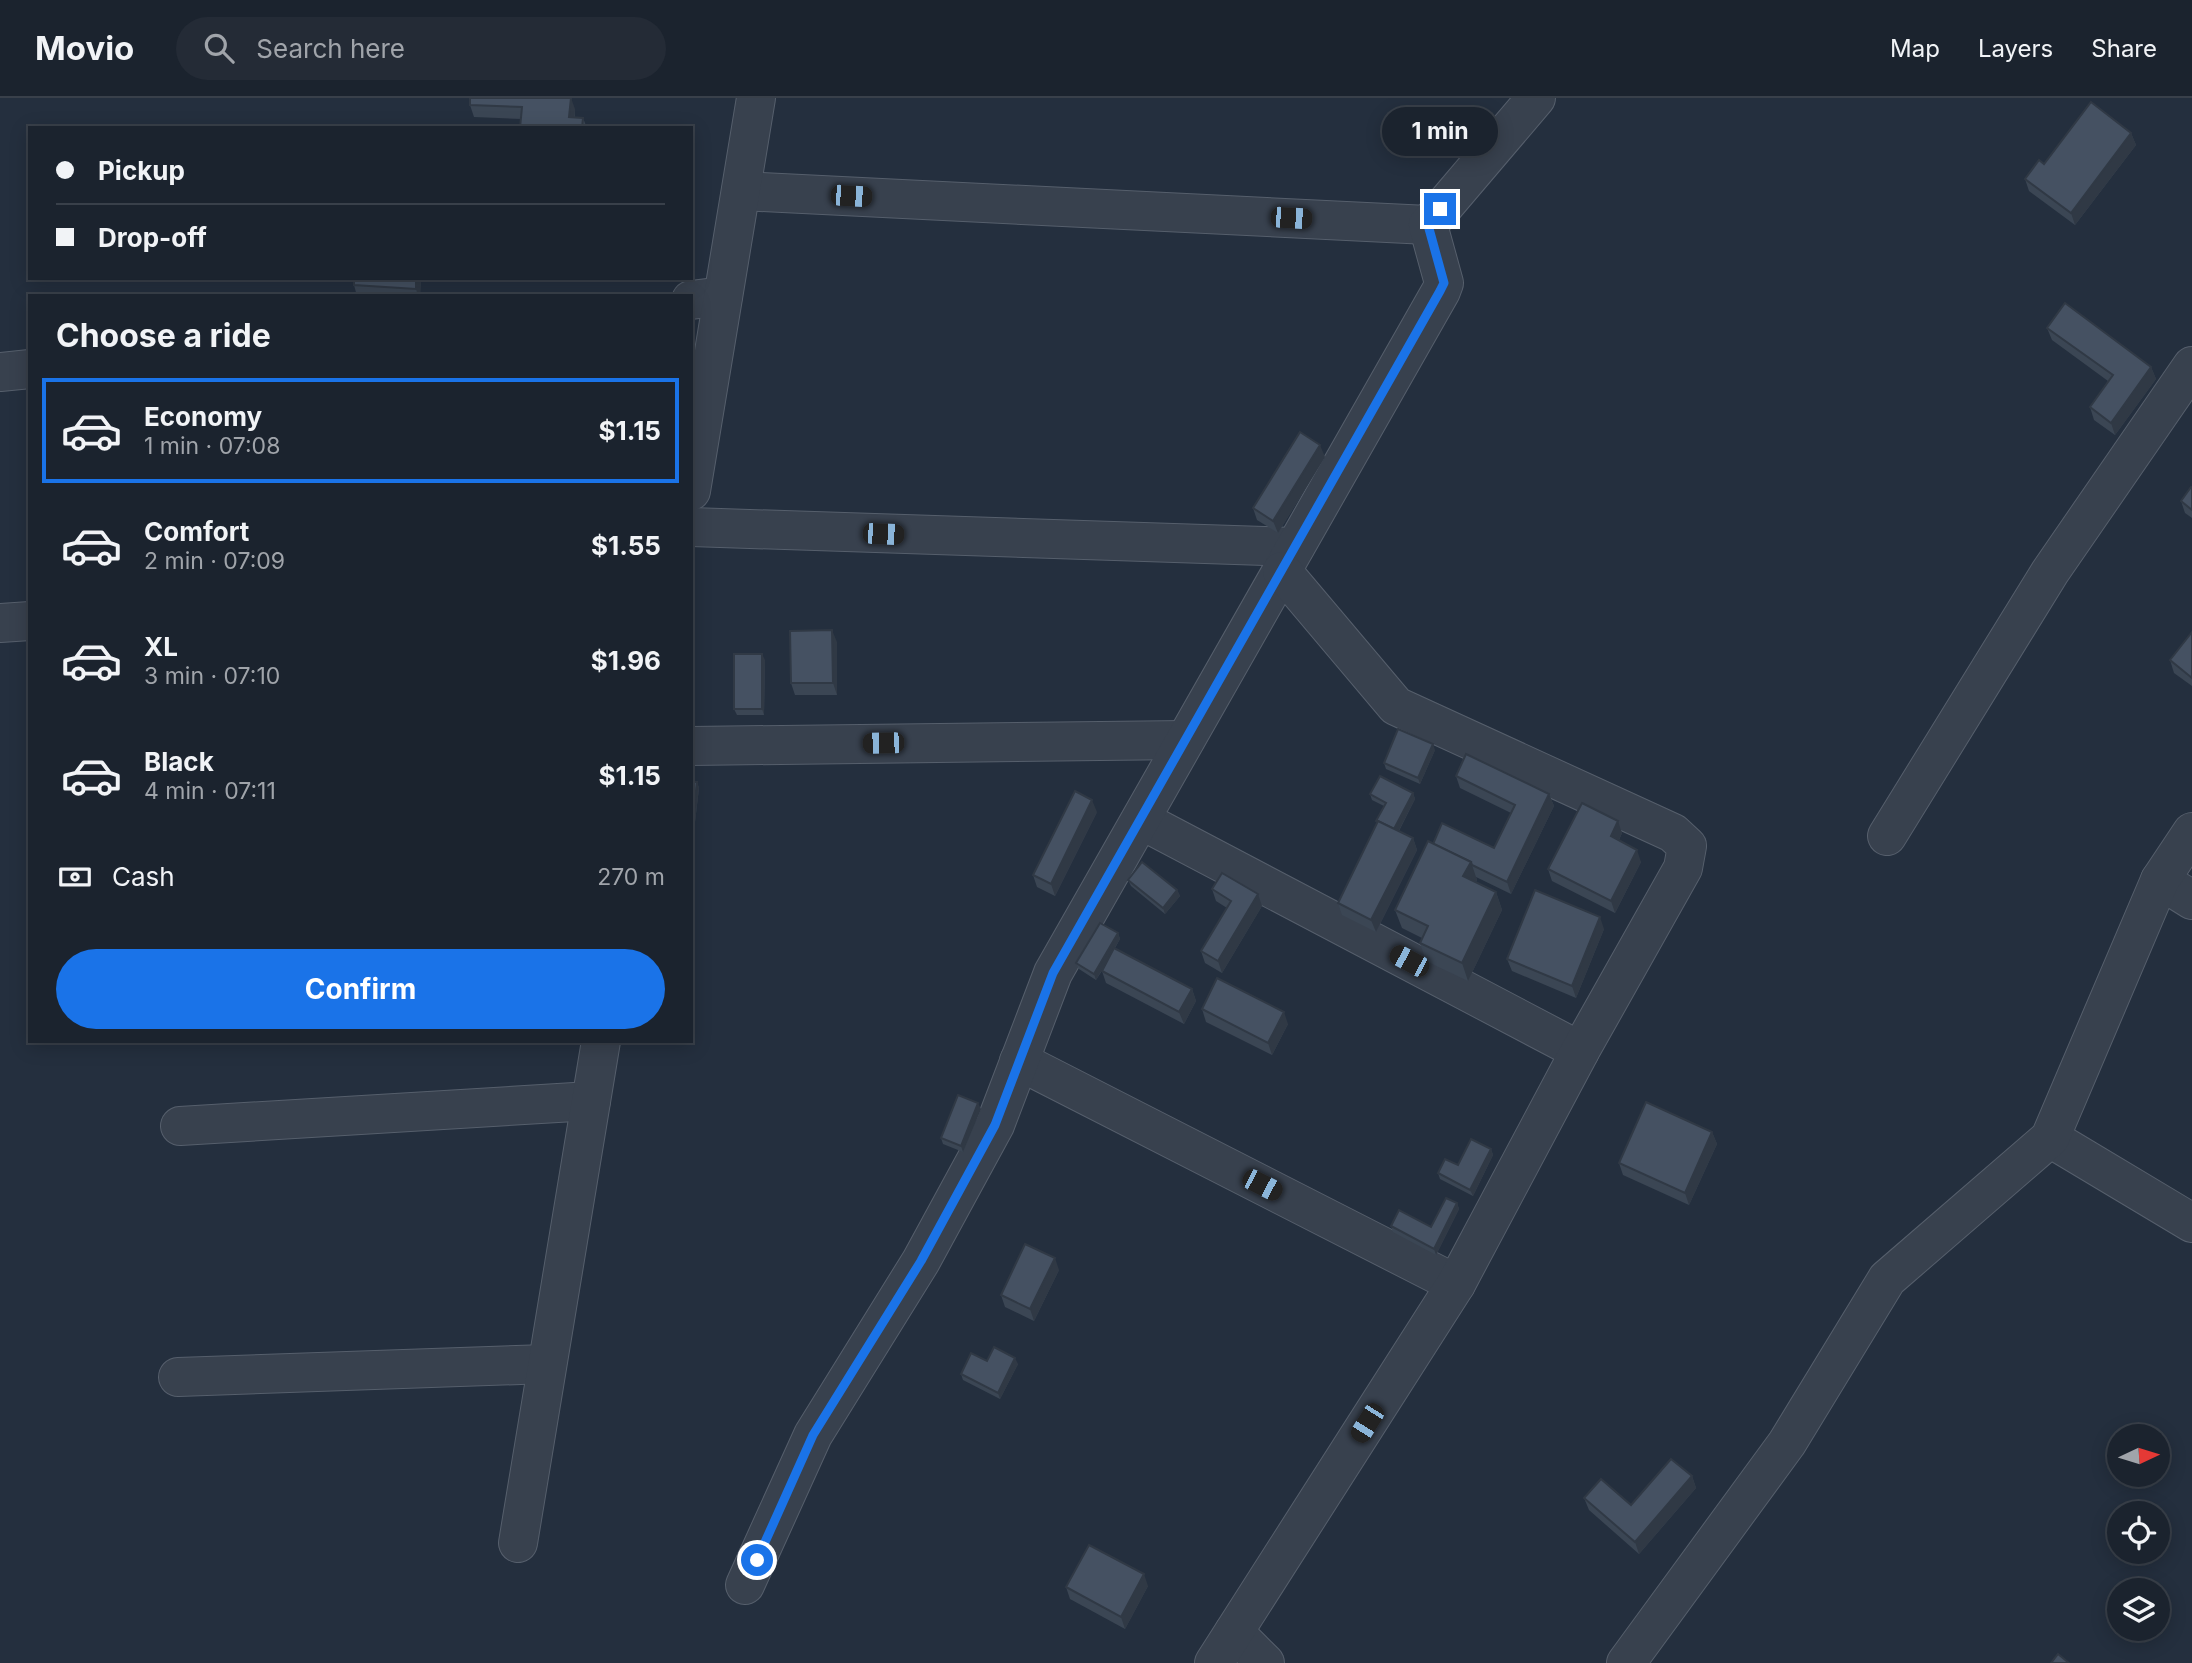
<!DOCTYPE html>
<html lang="en">
<head>
<meta charset="utf-8">
<style>
  :root { --surface:#1b232e; --page:#242b36; --text:#f1f3f6; --muted:#a0a4aa; --line:#39404a; --accent:#1a73e8 }
  body { margin:0; font-family:Inter,sans-serif; background:var(--page); color:var(--text); height:100vh; display:flex; flex-direction:column; font-size:26px; white-space:nowrap }
  * { box-sizing:border-box; margin:0 }
  p { font-size:23px; color:var(--muted) }
  .icon { flex:none; width:38px; height:38px; fill:none; stroke:currentColor; stroke-width:2; stroke-linecap:round; stroke-linejoin:round }
  .map { position:relative; flex:1; overflow:hidden }
  .sheet { position:absolute; left:28px; top:196px; width:665px; height:749px; display:flex; flex-direction:column; background:var(--surface); border-radius:0px; box-shadow:0 4px 18px #0003,0 0 0 2px var(--line) }
  .sheet>* { flex:none }
  .top-card { position:absolute; left:28px; top:28px; width:665px; height:154px; border-radius:0px; box-shadow:0 4px 18px #0003,0 0 0 2px var(--line); display:grid; align-content:center; height:154px; padding:0 28px; background:var(--surface) }
  .needle { width:46px; rotate:86deg }
  .fabs { position:absolute; left:2107px; top:1326px; display:grid; gap:14px }
  .fabs a { display:grid; place-items:center; width:63px; height:63px; border-radius:50%; background:var(--surface); box-shadow:0 4px 18px #0003,0 0 0 2px var(--line); font-size:35px }
  .end { position:absolute; width:32px; height:32px; margin:-16px; border:9px solid #1a73e8; background:#fff; box-shadow:0 0 0 4px #fff }
  .from { border-radius:50% }
  .bubble { position:absolute; height:49px; border-radius:24px; background:var(--surface); box-shadow:0 4px 18px #0003,0 0 0 2px var(--line); font-size:23px; font-weight:700; line-height:49px; text-align:center }
  .car { position:absolute; width:21px; height:42px; margin:-21px -10px; border-radius:9px; box-shadow:0 0 5px 2px #0007; background:linear-gradient(#222 24%,#8ab4d8 0 40%,#222 0 76%,#8ab4d8 0 86%,#222 0) }
  .top-card b { display:flex; align-items:center; gap:24px; height:66px; font-size:26px }
  .top-card b+b { border-top:2px solid var(--line) }
  .top-card i { width:18px; height:18px; background:var(--text) }
  ul { padding:0; list-style:none }
  li { display:flex; align-items:center; gap:21px; height:105px; margin:0 14px 10px; padding:0 14px; border:4px solid transparent; border-radius:0px }
  li div { flex:1 }
  li b { display:block; font-size:26px }
  li em { font-style:normal; font-weight:700 }
  li.on { border-color:var(--accent) }
  li>.icon { width:63px; height:63px; stroke-width:1.5 }
  h2 { padding:0 28px; font-size:32px; line-height:84px }
  .pay { display:flex; align-items:center; gap:18px; height:77px; padding:0 28px; font-size:26px }
  .pay p { margin-inline-start:auto }
  .action { display:flex; gap:14px; margin-top:auto; padding:14px 28px }
  .action a { flex:1; height:80px; border-radius:42px; background:var(--accent); color:#fff; font-size:28px; font-weight:700; line-height:80px; text-align:center }
  header { display:flex; align-items:center; gap:42px; box-sizing:border-box; height:98px; padding:0 35px; background:var(--surface); border-bottom:2px solid var(--line) }
  header strong { font-size:33px }
  nav { display:flex; gap:38px; margin-inline-start:auto; font-size:24px }
  .search { width:490px; height:63px; background:var(--page); display:flex; align-items:center; gap:18px; box-sizing:border-box; padding:0 24px; border-radius:38px; color:var(--muted); font-size:26px }
  .map>svg:first-child { display:block }
</style>
</head>
<body>
<header>
<strong>Movio</strong>
<div class="search"><svg class="icon" aria-label="search" viewBox="0 0 24 24"><circle cx="10" cy="10" r="6"/><path d="M15 15l6 6"/></svg>Search here</div>
<nav><a>Map</a><a>Layers</a><a>Share</a></nav>
</header>
<div class="map">
<svg width="2192" height="1565" viewBox="0 0 2192 1565">
  <rect width="100%" height="100%" fill="#242f3e"/>
  <g fill="none" stroke-linecap="round" stroke-linejoin="round">
    <!-- minor casing -->
    <g stroke="#565f6c" stroke-width="40">
      <g id="minor">
        <polyline points="741,93 1428,127"/>
        <polyline points="691,202 723,198"/>
        <polyline points="0,274 30,271"/>
        <polyline points="691,393 756,0"/>
        <polyline points="691,429 1295,449"/>
        <polyline points="0,525 30,523"/>
        <polyline points="691,648 1185,642"/>
        <polyline points="1141,722 1580,953"/>
        <polyline points="1887,738 2050,474 2192,268"/>
        <polyline points="2160,782 2192,802"/>
        <polyline points="1019,963 1456,1186"/>
        <polyline points="180,1028 591,1003"/>
        <polyline points="2050,1040 2192,1125"/>
        <polyline points="178,1279 547,1266"/>
        <polyline points="518,1445 601,943"/>
        <polyline points="745,1487 813,1337 921,1163 995,1027 1053,875 1441,193 1444,185 1428,127 1536,0"/>
        <polyline points="1234,1534 1265,1565"/>
        <polyline points="1214,1565 1456,1186 1580,953 1683,770 1687,748 1673,735 1396,608 1282,473"/>
        <polyline points="1626,1565 1787,1345 1887,1181 2050,1040 2160,782 2192,734"/>
      </g>
    </g>
    <!-- minor -->
    <use href="#minor" stroke="#38414e" stroke-width="38"/>
  </g>
  <!-- wall -->
  <g fill="#3b4654">
    <polygon points="470,7 575,11 575,20 583,20 587,30 520,30 521,21 474,19"/>
    <polygon points="2131,35 2136,47 2075,127 2029,93 2025,81 2044,66"/>
    <polygon points="421,180 420,198 357,198 354,187"/>
    <polygon points="475,180 504,180 504,184 476,183"/>
    <polygon points="2047,230 2151,269 2156,281 2115,337 2094,322 2090,309 2108,283 2052,242"/>
    <polygon points="1325,359 1278,435 1257,422 1253,410"/>
    <polygon points="2192,390 2192,420 2185,415 2181,403"/>
    <polygon points="2192,534 2192,588 2174,575 2170,562"/>
    <polygon points="837,544 837,597 795,597 791,585"/>
    <polygon points="765,562 764,617 737,617 734,611"/>
    <polygon points="1435,652 1420,686 1386,671 1384,665"/>
    <polygon points="1456,678 1549,696 1554,708 1511,796 1476,779 1477,782 1476,784 1496,794 1502,812 1468,883 1426,863 1420,845 1422,840 1402,830 1395,812 1433,746 1494,750 1511,715 1460,690"/>
    <polygon points="691,684 697,684 699,690 695,724 691,723"/>
    <polygon points="1413,695 1415,701 1399,733 1413,740 1417,752 1376,834 1342,817 1338,805 1377,725 1376,723 1384,708 1372,702 1370,696"/>
    <polygon points="1097,714 1055,798 1037,789 1033,777"/>
    <polygon points="1618,723 1622,735 1619,742 1641,764 1615,815 1552,783 1548,771"/>
    <polygon points="1128,782 1177,792 1180,798 1165,816 1131,788"/>
    <polygon points="1212,791 1262,808 1222,875 1205,865 1201,853 1227,810 1216,803"/>
    <polygon points="1604,831 1576,900 1512,873 1507,861"/>
    <polygon points="1118,835 1120,841 1115,850 1192,891 1196,903 1184,926 1106,885 1102,873 1105,868 1096,882 1079,871 1076,865"/>
    <polygon points="1202,911 1288,926 1272,957 1206,924"/>
    <polygon points="981,1011 963,1054 943,1046 941,1040"/>
    <polygon points="1712,1034 1717,1046 1689,1107 1623,1077 1619,1065"/>
    <polygon points="1491,1051 1493,1057 1473,1098 1440,1081 1438,1075 1458,1067"/>
    <polygon points="1457,1105 1459,1111 1436,1157 1393,1134 1391,1128 1431,1129"/>
    <polygon points="1059,1172 1034,1223 1005,1209 1001,1197"/>
    <polygon points="987,1263 1018,1266 1000,1301 963,1282 961,1276"/>
    <polygon points="1692,1378 1696,1390 1639,1456 1589,1412 1584,1400 1631,1407"/>
    <polygon points="1148,1488 1125,1531 1070,1501 1066,1489"/>
  </g>
  <!-- shaded-wall -->
  <g fill="#303945">
    <polygon points="571,0 575,11 574,30 569,19"/>
    <polygon points="2131,35 2136,47 2075,127 2071,115"/>
    <polygon points="416,180 421,180 420,198 418,198 416,191"/>
    <polygon points="2151,269 2156,281 2115,337 2111,325"/>
    <polygon points="1320,347 1325,359 1278,435 1273,423"/>
    <polygon points="832,532 837,544 837,597 833,585"/>
    <polygon points="762,556 765,562 764,617 762,611"/>
    <polygon points="1433,646 1435,652 1420,686 1418,680"/>
    <polygon points="697,684 699,690 695,724 693,718"/>
    <polygon points="1413,695 1415,701 1396,738 1394,732"/>
    <polygon points="1549,696 1554,708 1511,796 1507,784"/>
    <polygon points="1092,702 1097,714 1055,798 1051,786"/>
    <polygon points="1618,723 1622,735 1615,750 1611,738"/>
    <polygon points="1413,740 1417,752 1376,834 1371,822"/>
    <polygon points="1637,752 1641,764 1615,815 1611,803"/>
    <polygon points="1471,764 1477,782 1470,796 1463,778"/>
    <polygon points="1177,792 1180,798 1165,816 1163,810"/>
    <polygon points="1496,794 1502,812 1468,883 1462,865"/>
    <polygon points="1258,796 1262,808 1222,875 1218,863"/>
    <polygon points="1600,819 1604,831 1576,900 1572,888"/>
    <polygon points="1118,835 1120,841 1096,882 1094,876"/>
    <polygon points="1192,891 1196,903 1184,926 1179,914"/>
    <polygon points="1284,914 1288,926 1272,957 1268,945"/>
    <polygon points="978,1005 981,1011 963,1054 961,1048"/>
    <polygon points="1712,1034 1717,1046 1689,1107 1685,1095"/>
    <polygon points="1491,1051 1493,1057 1473,1098 1470,1092"/>
    <polygon points="1457,1105 1459,1111 1436,1157 1434,1151"/>
    <polygon points="1055,1160 1059,1172 1034,1223 1030,1211"/>
    <polygon points="1015,1260 1018,1266 1000,1301 998,1295"/>
    <polygon points="1692,1378 1696,1390 1639,1456 1635,1444"/>
    <polygon points="1144,1476 1148,1488 1125,1531 1121,1519"/>
  </g>
  <!-- building -->
  <g fill="#455162" stroke="#303945" stroke-width="2">
    <polygon points="470,0 521,0 521,1 521,0 571,0 569,19 583,20 582,30 520,30 522,9 470,7"/>
    <polygon points="2091,4 2131,35 2071,115 2025,81 2039,62 2044,66"/>
    <polygon points="354,180 416,180 416,191 354,187"/>
    <polygon points="2065,205 2151,269 2111,325 2090,309 2113,277 2047,230"/>
    <polygon points="1300,334 1320,347 1273,423 1253,410"/>
    <polygon points="2191,389 2192,390 2192,412 2181,403"/>
    <polygon points="832,532 833,585 791,585 790,533"/>
    <polygon points="2192,534 2192,580 2170,562"/>
    <rect x="734" y="556" width="28" height="55"/>
    <polygon points="1398,631 1433,646 1418,680 1384,665"/>
    <polygon points="1466,656 1549,696 1507,784 1472,767 1471,764 1433,746 1442,725 1494,750 1515,707 1456,678"/>
    <polygon points="1380,678 1413,695 1394,731 1378,723 1378,724 1376,723 1386,705 1370,696"/>
    <polygon points="691,684 697,684 693,718 691,717"/>
    <polygon points="1075,693 1092,702 1051,786 1033,777"/>
    <polygon points="1582,705 1618,723 1611,738 1637,752 1611,803 1548,771"/>
    <polygon points="1378,723 1413,740 1371,822 1338,805"/>
    <polygon points="1428,743 1471,764 1463,778 1496,794 1462,865 1420,845 1428,828 1395,812"/>
    <polygon points="1142,764 1177,792 1163,810 1128,782"/>
    <polygon points="1222,775 1258,796 1218,863 1201,853 1231,803 1212,791"/>
    <polygon points="1535,792 1600,819 1572,888 1507,861"/>
    <polygon points="1100,825 1118,835 1094,876 1076,865"/>
    <polygon points="1114,850 1192,891 1179,914 1102,873"/>
    <polygon points="1217,880 1284,914 1268,945 1202,911"/>
    <polygon points="958,997 978,1005 961,1048 941,1040"/>
    <polygon points="1646,1004 1712,1034 1685,1095 1619,1065"/>
    <polygon points="1471,1041 1491,1051 1470,1092 1438,1075 1445,1061 1458,1067"/>
    <polygon points="1446,1100 1457,1105 1434,1151 1391,1128 1399,1112 1431,1129"/>
    <polygon points="1025,1146 1055,1160 1030,1211 1001,1197"/>
    <polygon points="994,1249 1015,1260 998,1295 961,1276 971,1255 987,1263"/>
    <polygon points="1671,1361 1692,1378 1635,1444 1584,1400 1601,1381 1631,1407"/>
    <polygon points="1089,1447 1144,1476 1121,1519 1066,1489"/>
    <polygon points="2058,1556 2069,1565 2051,1565"/>
  </g>
  <g fill="none" stroke-linecap="round" stroke-linejoin="round">
    <!-- route -->
    <polyline stroke="#1a73e8" stroke-width="9" points="757,1462 813,1337 921,1163 995,1027 1053,875 1440,193 1444,185 1428,127 1440,111"/>
  </g>
</svg>
<div class="fabs">
<a><svg class="needle" viewBox="-14 -14 28 28"><path d="M0-13l5 13h-10z" fill="#e53935"/><path d="M0 13l5-13h-10z" fill="#a0a4aa"/></svg></a>
<a><svg class="icon" aria-label="locate" viewBox="0 0 24 24"><circle cx="12" cy="12" r="6"/><path d="M12 2v4M12 18v4M2 12h4M18 12h4"/></svg></a>
<a><svg class="icon" aria-label="layers" viewBox="0 0 24 24"><path d="M12 4l9 5-9 5-9-5zM3 14l9 5 9-5"/></svg></a>
</div>
<i class="end from" style="left:757px;top:1462px"></i>
<i class="end" style="left:1440px;top:111px"></i>
<div class="bubble" style="left:1382px;top:9px;width:116px">1 min</div>
<i class="car" style="left:851px;top:98px;rotate:93deg"></i>
<i class="car" style="left:1291px;top:120px;rotate:93deg"></i>
<i class="car" style="left:883px;top:436px;rotate:92deg"></i>
<i class="car" style="left:883px;top:645px;rotate:269deg"></i>
<i class="car" style="left:1409px;top:863px;rotate:298deg"></i>
<i class="car" style="left:1262px;top:1087px;rotate:117deg"></i>
<i class="car" style="left:1367px;top:1325px;rotate:212deg"></i>
<div class="top-card">
<b><i class="from"></i>Pickup</b>
<b><i></i>Drop-off</b>
</div>
<section class="sheet">
<h2>Choose a ride</h2>
<ul>
<li class="on"><svg class="icon" aria-label="car" viewBox="0 0 24 24"><path d="M5 17H2v-5l4-1 3-4h7l3 4 3 1v5h-3M9 17h6M6 11h13"/><circle cx="7" cy="17" r="2"/><circle cx="17" cy="17" r="2"/></svg><div><b>Economy</b><p>1 min · 07:08</p></div><em>$1.15</em></li>
<li><svg class="icon" aria-label="car" viewBox="0 0 24 24"><path d="M5 17H2v-5l4-1 3-4h7l3 4 3 1v5h-3M9 17h6M6 11h13"/><circle cx="7" cy="17" r="2"/><circle cx="17" cy="17" r="2"/></svg><div><b>Comfort</b><p>2 min · 07:09</p></div><em>$1.55</em></li>
<li><svg class="icon" aria-label="car" viewBox="0 0 24 24"><path d="M5 17H2v-5l4-1 3-4h7l3 4 3 1v5h-3M9 17h6M6 11h13"/><circle cx="7" cy="17" r="2"/><circle cx="17" cy="17" r="2"/></svg><div><b>XL</b><p>3 min · 07:10</p></div><em>$1.96</em></li>
<li><svg class="icon" aria-label="car" viewBox="0 0 24 24"><path d="M5 17H2v-5l4-1 3-4h7l3 4 3 1v5h-3M9 17h6M6 11h13"/><circle cx="7" cy="17" r="2"/><circle cx="17" cy="17" r="2"/></svg><div><b>Black</b><p>4 min · 07:11</p></div><em>$1.15</em></li>
</ul>
<div class="pay"><svg class="icon" aria-label="cash" viewBox="0 0 24 24"><path d="M3 7h18v10H3z"/><circle cx="12" cy="12" r="2"/></svg>Cash<p>270 m</p></div>
<div class="action"><a>Confirm</a></div>
</section>
</div>
</body>
</html>
